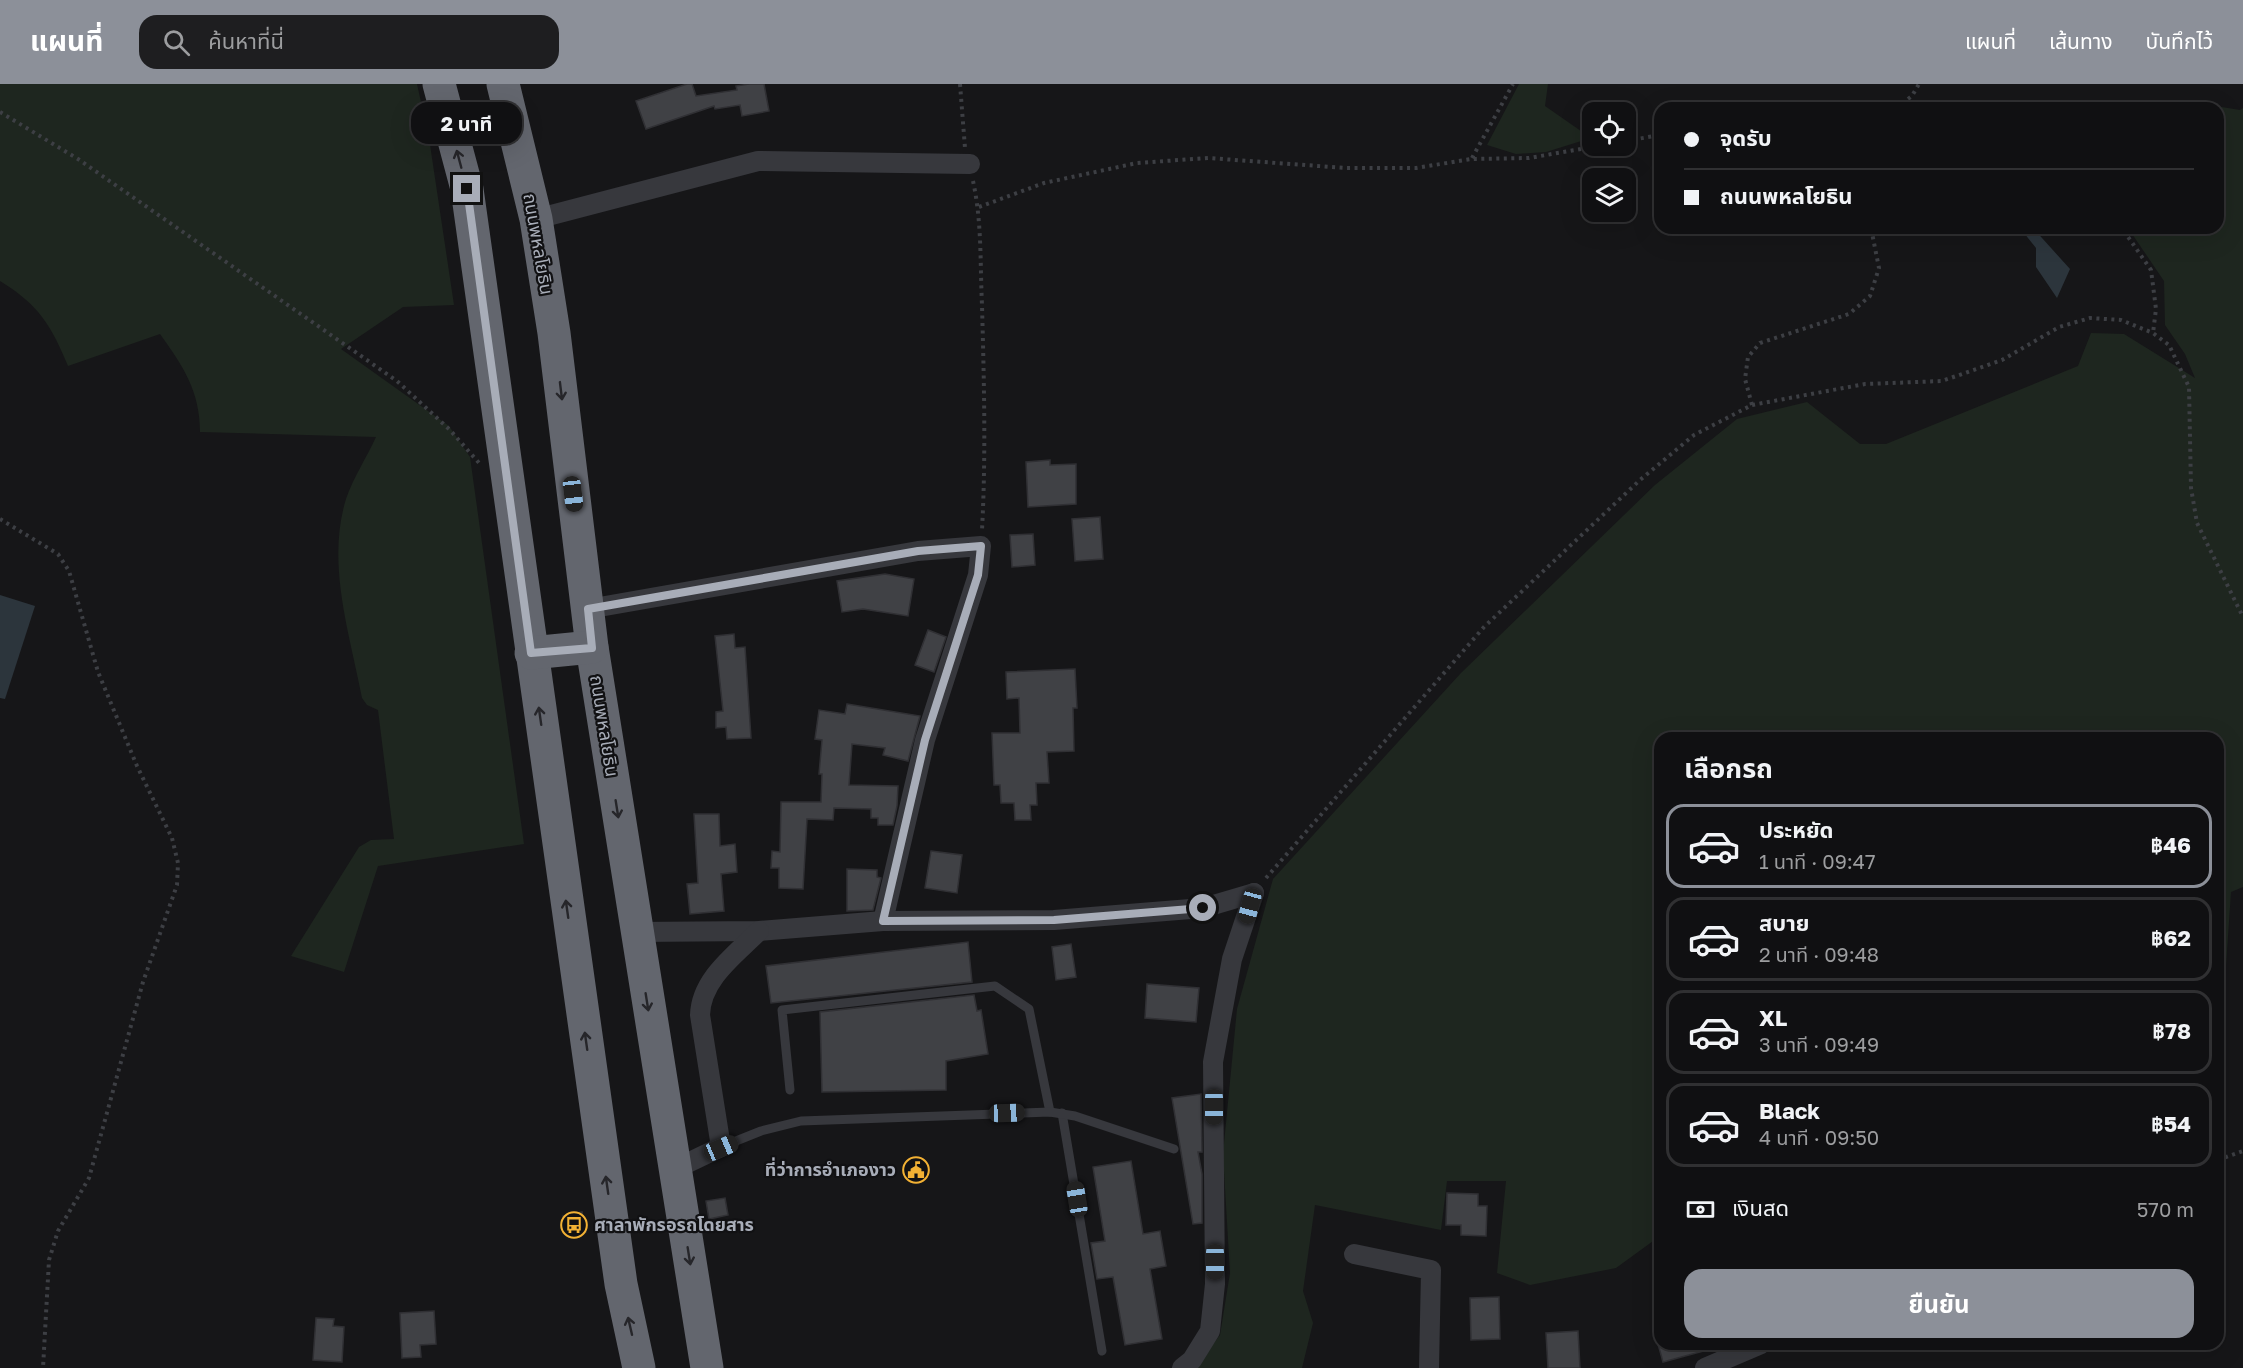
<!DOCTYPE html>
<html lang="th">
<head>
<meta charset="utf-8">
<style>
  :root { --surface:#101012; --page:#1e1e20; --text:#f1f3f6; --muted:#9c9d9f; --line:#303032; --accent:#8c9099 }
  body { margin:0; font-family:"Golos Text","Noto Sans Thai",sans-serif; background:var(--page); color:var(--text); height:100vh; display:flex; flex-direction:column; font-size:22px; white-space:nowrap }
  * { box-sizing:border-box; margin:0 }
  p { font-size:20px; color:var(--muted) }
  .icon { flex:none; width:33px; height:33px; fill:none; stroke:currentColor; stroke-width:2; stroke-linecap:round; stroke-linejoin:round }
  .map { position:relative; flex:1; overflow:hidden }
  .sheet { position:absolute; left:1654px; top:648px; width:570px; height:618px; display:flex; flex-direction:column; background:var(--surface); border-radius:18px; box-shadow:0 6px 24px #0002,0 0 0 2px var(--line) }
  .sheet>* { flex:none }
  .hud { position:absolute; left:1654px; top:18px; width:570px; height:132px; border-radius:18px; box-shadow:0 6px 24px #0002,0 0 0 2px var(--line); display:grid; align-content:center; height:132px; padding:0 30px; background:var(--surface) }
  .buttons { position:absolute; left:1582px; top:18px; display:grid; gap:12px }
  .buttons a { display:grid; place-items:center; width:54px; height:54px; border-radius:12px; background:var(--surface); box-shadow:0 6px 24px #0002,0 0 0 2px var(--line); font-size:30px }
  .end { position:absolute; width:27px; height:27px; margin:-14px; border:8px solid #a8adb8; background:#111; box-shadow:0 0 0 3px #111 }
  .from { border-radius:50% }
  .bubble { position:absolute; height:42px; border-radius:18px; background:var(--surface); box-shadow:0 6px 24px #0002,0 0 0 2px var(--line); font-size:20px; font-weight:700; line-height:42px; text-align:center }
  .car { position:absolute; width:18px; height:36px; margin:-18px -9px; border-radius:8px; box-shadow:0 0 4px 2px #0007; background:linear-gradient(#222 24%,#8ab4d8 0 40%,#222 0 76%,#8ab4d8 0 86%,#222 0) }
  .hud b { display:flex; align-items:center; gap:21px; height:57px; font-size:22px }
  .hud b+b { border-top:2px solid var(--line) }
  .hud i { width:15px; height:15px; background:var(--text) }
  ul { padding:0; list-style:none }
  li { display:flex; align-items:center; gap:18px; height:84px; margin:0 12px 9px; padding:0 18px; border:3px solid var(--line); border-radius:18px }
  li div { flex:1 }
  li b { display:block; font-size:22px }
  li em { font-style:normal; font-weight:700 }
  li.on { border-color:var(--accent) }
  li>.icon { width:54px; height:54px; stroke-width:1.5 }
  h2 { padding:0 30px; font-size:27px; line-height:72px }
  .pay { display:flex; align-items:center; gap:15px; height:66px; padding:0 30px; font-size:22px }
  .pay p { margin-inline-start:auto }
  .action { display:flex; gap:12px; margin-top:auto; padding:12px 30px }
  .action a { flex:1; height:69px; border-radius:18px; background:var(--accent); color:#fff; font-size:24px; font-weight:700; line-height:69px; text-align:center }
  header { display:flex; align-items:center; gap:36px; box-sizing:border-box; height:84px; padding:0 30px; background:var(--accent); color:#fff }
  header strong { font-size:28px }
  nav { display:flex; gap:33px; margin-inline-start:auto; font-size:21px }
  .search { width:420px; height:54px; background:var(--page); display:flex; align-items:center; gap:15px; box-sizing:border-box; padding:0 21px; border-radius:18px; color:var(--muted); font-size:22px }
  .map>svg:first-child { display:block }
</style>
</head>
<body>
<header>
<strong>แผนที่</strong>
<div class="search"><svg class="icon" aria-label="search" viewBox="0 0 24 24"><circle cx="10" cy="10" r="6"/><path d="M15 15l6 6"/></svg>ค้นหาที่นี่</div>
<nav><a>แผนที่</a><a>เส้นทาง</a><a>บันทึกไว้</a></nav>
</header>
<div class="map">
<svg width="2243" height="1284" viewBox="0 0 2243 1284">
  <rect width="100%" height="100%" fill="#161618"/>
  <!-- green -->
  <g fill="#1e261f">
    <path d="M0 0H417L429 54 454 221 403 223 341 265 449 342 470 373 524 760 378 782 344 888 291 872 359 763 371 756 394 755 378 626 367 621 362 614C350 550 326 480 346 415 353 394 367 373 376 353L200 348C200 307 183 282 160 250L68 282C51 241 39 221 0 197Z"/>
    <polygon points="1519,0 1548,0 1545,22 1591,54 1546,68 1516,70 1487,61"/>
    <polygon points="2191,18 2240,26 2243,24 2243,803 2231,808 2219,986 2218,654 1660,654 1660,1152 1616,1184 1530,1201 1497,1189 1506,1097 1447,1097 1441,1146 1315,1121 1303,1207 1313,1239 1302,1284 1195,1284 1220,1251 1230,1189 1223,1070 1237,925 1273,795 1461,589 1655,401 1737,335 1807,318 1860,360 1886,360 2078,282 2091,249 2124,250 2195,294 2185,270 2165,241 2164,197 2128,144 2218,144 2218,24 2187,24"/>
  </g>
  <!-- water -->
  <g fill="#2c353c">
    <polygon points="2020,144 2033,144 2070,185 2057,214 2036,183 2036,164"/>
    <polygon points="0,511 35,522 5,615 0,614"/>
  </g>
  <!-- building -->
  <g fill="#404145" stroke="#303034" stroke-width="1.5">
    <polygon points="687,0 692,0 696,12 737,6 736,2 749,0 764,0 769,27 742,32 740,21 715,25 714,22 646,45 636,17"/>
    <polygon points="1050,376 1050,381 1076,380 1076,420 1028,423 1026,378"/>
    <polygon points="1100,433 1103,475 1075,477 1072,435"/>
    <polygon points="1033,450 1035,481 1012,483 1010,451"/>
    <polygon points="885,490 914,495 908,532 863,525 842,528 837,497"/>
    <polygon points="928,546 946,553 934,588 915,581"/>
    <polygon points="734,550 735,564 745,563 751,654 727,655 726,643 716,644 716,628 723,627 715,552"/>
    <polygon points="1075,585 1077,624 1073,624 1074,667 1047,668 1049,699 1036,699 1037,721 1030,721 1031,736 1015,736 1014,719 1001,719 1000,701 994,701 992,649 1020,649 1019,614 1007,615 1006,588"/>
    <polygon points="847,620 920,632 908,677 883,671 885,664 852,660 849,701 898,702 897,722 893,741 878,741 878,734 871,734 871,725 834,724 833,736 807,735 803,805 779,804 779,784 771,784 772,767 780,768 781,718 821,718 822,690 819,690 822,656 815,655 819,626 845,630"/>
    <polygon points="694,730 719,730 720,762 735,760 737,788 721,790 724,827 690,830 687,800 698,799"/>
    <polygon points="931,767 962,771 957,809 925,804"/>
    <polygon points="847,785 877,786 877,793 881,794 873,826 847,827"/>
    <polygon points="968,858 972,898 771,919 766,882"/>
    <polygon points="1071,860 1076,893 1056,896 1052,863"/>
    <polygon points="1147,900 1199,904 1196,938 1145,934"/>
    <polygon points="974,911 977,927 981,926 988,970 946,977 946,1006 822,1008 820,928"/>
    <polygon points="1201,1010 1202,1068 1198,1068 1202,1090 1202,1139 1193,1140 1172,1014"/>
    <polygon points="1131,1077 1143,1150 1160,1147 1166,1182 1150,1185 1162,1255 1125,1261 1113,1193 1097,1195 1091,1159 1105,1157 1093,1083"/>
    <polygon points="1447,1109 1478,1110 1478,1122 1487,1122 1486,1152 1461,1151 1461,1141 1446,1141"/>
    <polygon points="725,1114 728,1131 709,1135 706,1117"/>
    <polygon points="582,1128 586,1148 566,1151 563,1132"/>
    <polygon points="1499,1213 1500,1255 1471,1256 1470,1214"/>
    <polygon points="434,1227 436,1260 420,1261 421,1273 402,1274 400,1229"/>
    <polygon points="316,1234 334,1235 333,1242 344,1243 342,1278 313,1276"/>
    <polygon points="1578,1247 1580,1284 1548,1284 1546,1249"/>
    <polygon points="1658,1260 1710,1260 1711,1265 1663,1278"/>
  </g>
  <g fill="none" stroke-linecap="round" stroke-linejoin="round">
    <!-- path -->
    <g stroke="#3d3f44" stroke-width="4" stroke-dasharray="3 4.5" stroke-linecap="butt">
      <polyline points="960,0 965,64"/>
      <polyline points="1896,24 1912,12 1919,0"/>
      <polyline points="0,28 78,75 397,297 450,346 480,380"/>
      <polyline points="1626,57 1660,51"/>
      <polyline points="1472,74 1513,0"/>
      <path d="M973 97C982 138 980 179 982 221 984 296 986 371 982 446"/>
      <polyline points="979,123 1044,99 1137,79 1208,74 1346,84 1416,84 1471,75 1529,74 1598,62"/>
      <polyline points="2117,144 2124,147 2151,186 2156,225 2153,249"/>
      <polyline points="1752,321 1745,295 1748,273 1760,259 1849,230 1870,212 1879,184 1871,144"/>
      <polyline points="0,435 58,470 69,487 98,588 137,682 172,754 178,779 177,801 143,898 89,1094 58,1147 49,1176 43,1284"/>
      <polyline points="1266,794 1484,543 1640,396 1694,351 1752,321 1865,300 1942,297 2002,276 2059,243 2090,234 2121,236 2153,249 2169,261 2189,303 2191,404 2197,439 2243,533"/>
      <polyline points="2218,1076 2243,1067"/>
    </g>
    <!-- lane -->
    <g stroke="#37383d" stroke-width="9">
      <polyline points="790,1006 782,926 995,902 1029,925 1050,1028"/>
      <polyline points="1062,1029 1102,1267"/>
      <polyline points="721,1063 761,1047 801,1037 1050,1028 1075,1032 1174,1065"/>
    </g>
    <!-- street -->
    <g stroke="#37383d" stroke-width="20">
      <polyline points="536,135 758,77 970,80"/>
      <polyline points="588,525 918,467 981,462 978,491 925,656 883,837"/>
      <polyline points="636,848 759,847 883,837 1054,836 1203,824 1254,809"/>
      <path d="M675 1085 721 1063 700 931C701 895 735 871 759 847"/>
      <polyline points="1354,1170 1431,1186 1429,1284"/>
      <polyline points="1182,1284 1192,1276 1210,1247 1215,1200 1213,978 1232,875 1254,809"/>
      <polyline points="1705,1284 1761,1260"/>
    </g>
    <!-- highway -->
    <g stroke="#63666e" stroke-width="33">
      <polyline points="439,0 467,105 621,1200 639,1284"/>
      <polyline points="503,0 536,135 554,249 592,563 707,1284"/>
      <polyline points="531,569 592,563"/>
    </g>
  </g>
  <!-- one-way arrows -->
  <defs><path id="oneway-shaft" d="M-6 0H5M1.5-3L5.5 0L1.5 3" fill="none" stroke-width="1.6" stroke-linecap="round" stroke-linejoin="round" transform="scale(1.5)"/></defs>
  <g stroke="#26262a">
    <use href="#oneway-shaft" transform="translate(459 75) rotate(-105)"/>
    <use href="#oneway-shaft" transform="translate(561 307) rotate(83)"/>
    <use href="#oneway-shaft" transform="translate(540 632) rotate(-98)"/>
    <use href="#oneway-shaft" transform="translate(617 725) rotate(81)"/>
    <use href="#oneway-shaft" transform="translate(567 825) rotate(-98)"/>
    <use href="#oneway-shaft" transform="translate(647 918) rotate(81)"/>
    <use href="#oneway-shaft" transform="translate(586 957) rotate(-98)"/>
    <use href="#oneway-shaft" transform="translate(607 1101) rotate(-98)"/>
    <use href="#oneway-shaft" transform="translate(689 1172) rotate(81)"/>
    <use href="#oneway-shaft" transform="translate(630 1242) rotate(-103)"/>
  </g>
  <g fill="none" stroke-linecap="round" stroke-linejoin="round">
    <!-- route -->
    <polyline stroke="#a8adb8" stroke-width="8" points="467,105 531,569 592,564 588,525 918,467 981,462 978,491 925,656 883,837 1054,836 1203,824"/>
  </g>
  <!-- icons -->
  <defs>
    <g id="civic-ring" transform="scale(1.35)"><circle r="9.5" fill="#111113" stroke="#f2b134" stroke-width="1.5"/><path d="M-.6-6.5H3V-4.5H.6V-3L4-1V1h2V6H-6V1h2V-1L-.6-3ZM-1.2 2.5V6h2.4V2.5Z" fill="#f2b134"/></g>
    <g id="bus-ring" transform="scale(1.35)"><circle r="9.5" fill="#111113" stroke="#f2b134" stroke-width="1.5"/><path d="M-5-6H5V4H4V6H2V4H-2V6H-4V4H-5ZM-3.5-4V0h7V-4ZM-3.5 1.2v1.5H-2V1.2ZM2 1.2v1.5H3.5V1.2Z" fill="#f2b134"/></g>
  </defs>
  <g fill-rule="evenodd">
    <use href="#civic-ring" x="916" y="1086"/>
    <use href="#bus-ring" x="574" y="1141"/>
  </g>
  <g text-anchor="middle" stroke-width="4.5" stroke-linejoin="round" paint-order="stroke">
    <!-- street labels -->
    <g font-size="18" fill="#a8adb8" stroke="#111113">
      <text transform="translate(538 160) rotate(80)" y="6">ถนนพหลโยธิน</text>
      <text transform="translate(604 642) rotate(81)" y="6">ถนนพหลโยธิน</text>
    </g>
    <!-- poi labels -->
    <g font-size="18" font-weight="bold" fill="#a8adb8" stroke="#111113" text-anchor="end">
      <text x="896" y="1092">ที่ว่าการอำเภองาว</text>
      <text x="594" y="1147" text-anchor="start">ศาลาพักรอรถโดยสาร</text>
    </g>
  </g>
</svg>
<div class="buttons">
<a><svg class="icon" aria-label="locate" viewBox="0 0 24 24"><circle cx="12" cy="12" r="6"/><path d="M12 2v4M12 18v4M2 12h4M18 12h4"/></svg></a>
<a><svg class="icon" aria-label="layers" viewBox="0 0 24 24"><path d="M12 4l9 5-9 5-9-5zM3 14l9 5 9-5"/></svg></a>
</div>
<i class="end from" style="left:1203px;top:824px"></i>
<i class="end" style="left:467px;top:105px"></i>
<div class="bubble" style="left:411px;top:18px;width:111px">2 นาที</div>
<i class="car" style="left:573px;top:410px;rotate:173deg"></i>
<i class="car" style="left:1250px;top:822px;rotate:195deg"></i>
<i class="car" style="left:1214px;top:1023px;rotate:180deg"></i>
<i class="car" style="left:1007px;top:1029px;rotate:88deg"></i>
<i class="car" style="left:721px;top:1064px;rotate:67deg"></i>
<i class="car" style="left:1077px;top:1115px;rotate:351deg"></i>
<i class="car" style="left:1215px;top:1178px;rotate:180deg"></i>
<div class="hud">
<b><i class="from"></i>จุดรับ</b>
<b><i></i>ถนนพหลโยธิน</b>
</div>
<section class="sheet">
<h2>เลือกรถ</h2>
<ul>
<li class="on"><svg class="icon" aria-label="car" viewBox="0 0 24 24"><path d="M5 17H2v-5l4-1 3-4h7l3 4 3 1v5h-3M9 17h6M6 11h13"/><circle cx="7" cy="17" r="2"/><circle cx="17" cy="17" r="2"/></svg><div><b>ประหยัด</b><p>1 นาที · 09:47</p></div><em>฿46</em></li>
<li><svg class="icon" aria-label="car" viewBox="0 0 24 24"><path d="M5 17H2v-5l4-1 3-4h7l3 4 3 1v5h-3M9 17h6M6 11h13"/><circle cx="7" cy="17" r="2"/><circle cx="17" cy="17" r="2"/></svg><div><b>สบาย</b><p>2 นาที · 09:48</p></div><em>฿62</em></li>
<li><svg class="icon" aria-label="car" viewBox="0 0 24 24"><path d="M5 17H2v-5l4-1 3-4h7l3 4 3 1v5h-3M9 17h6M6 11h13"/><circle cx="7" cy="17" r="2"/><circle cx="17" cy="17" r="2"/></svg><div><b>XL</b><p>3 นาที · 09:49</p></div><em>฿78</em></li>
<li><svg class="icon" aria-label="car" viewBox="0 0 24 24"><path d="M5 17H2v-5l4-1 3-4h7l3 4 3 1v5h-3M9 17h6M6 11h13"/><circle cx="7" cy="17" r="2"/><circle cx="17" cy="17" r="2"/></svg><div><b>Black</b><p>4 นาที · 09:50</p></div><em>฿54</em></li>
</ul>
<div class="pay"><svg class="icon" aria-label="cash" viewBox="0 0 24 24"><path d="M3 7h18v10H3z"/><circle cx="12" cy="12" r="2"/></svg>เงินสด<p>570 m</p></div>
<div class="action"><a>ยืนยัน</a></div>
</section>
</div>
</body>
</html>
